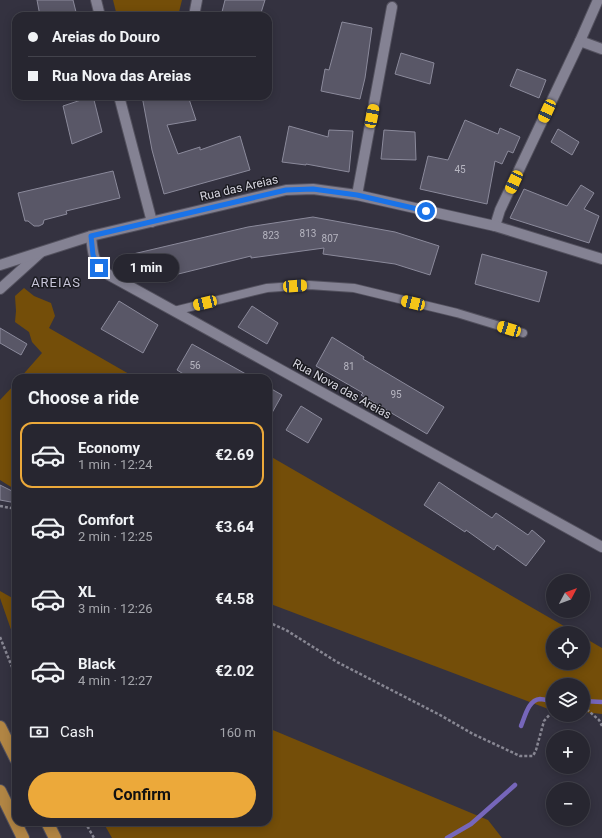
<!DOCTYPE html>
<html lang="en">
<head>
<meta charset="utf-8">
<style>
  :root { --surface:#272630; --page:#33323c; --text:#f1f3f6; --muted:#a4a5ab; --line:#43434c; --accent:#eca93a }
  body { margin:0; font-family:Roboto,sans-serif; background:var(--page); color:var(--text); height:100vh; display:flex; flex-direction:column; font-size:15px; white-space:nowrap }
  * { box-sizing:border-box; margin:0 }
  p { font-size:13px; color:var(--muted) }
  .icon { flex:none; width:22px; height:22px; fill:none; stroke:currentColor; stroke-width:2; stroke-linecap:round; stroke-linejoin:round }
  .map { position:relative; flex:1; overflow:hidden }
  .side { position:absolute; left:12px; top:374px; width:260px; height:452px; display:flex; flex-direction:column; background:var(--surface); border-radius:12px; box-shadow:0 2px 10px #0003,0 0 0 1px var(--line) }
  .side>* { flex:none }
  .guide { position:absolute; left:12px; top:12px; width:260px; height:88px; border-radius:12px; box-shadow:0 2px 10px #0003,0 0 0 1px var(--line); display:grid; align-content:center; height:88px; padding:0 16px; background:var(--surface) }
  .needle { width:26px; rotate:49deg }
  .tools { position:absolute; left:546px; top:574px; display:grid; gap:8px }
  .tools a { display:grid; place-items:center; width:44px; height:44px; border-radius:50%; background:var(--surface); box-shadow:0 2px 10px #0003,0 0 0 1px var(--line); font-size:20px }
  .end { position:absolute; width:18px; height:18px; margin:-9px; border:5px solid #1a73e8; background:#fff; box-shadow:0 0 0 2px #fff }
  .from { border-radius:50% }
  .bubble { position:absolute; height:28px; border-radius:14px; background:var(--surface); box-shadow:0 2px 10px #0003,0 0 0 1px var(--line); font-size:13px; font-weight:700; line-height:28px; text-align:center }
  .car { position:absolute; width:12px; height:24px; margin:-12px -6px; border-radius:5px; box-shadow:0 0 3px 1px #0007; background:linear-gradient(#f5c518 24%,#345 0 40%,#f5c518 0 76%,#345 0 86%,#f5c518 0) }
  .guide b { display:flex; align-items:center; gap:14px; height:38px; font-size:15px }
  .guide b+b { border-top:1px solid var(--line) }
  .guide i { width:10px; height:10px; background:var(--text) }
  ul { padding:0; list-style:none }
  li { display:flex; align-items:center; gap:12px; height:66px; margin:0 8px 6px; padding:0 8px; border:2px solid transparent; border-radius:12px }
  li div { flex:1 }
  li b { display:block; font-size:15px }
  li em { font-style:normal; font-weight:700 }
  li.active { border-color:var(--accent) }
  li>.icon { width:36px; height:36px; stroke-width:1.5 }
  h2 { padding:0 16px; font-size:18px; line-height:48px }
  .pay { display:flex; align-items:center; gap:10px; height:44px; padding:0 16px; font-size:15px }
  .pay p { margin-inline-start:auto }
  .action { display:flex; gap:8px; margin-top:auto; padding:8px 16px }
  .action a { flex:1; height:46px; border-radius:24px; background:var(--accent); color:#111; font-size:16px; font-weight:700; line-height:46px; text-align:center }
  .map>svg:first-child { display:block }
</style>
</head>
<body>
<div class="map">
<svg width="602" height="838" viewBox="0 0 602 838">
  <rect width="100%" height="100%" fill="#343240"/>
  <!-- green -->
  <g fill="#744e09">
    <polygon points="113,0 182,0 178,16 117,16"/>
    <polygon points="24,288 34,296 51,303 55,316 49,328 136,378 20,378 42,353 32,342 29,332 15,322 16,311 15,296"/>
    <polygon points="16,383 16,490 0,480 0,400"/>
    <polygon points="268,455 576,633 553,633 553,663 583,663 583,637 602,648 602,714 583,712 583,685 553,685 553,710 551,710 268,603"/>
    <polygon points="0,591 16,600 16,644 0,598"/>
    <polygon points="268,728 488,820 502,838 112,838 103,822 268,822"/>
  </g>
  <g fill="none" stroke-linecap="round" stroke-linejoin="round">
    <!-- stream -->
    <g stroke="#7666ba" stroke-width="4.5">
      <polyline points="583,701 602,702"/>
      <path d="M521 726C525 717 528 700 540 699 544 699 549 701 553 702"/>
      <polyline points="447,838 471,824 515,785"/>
    </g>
  </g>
  <!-- building -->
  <g fill="#595767" stroke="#8b8a9b">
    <polygon points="37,0 73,0 77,16 40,16"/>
    <polygon points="225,0 265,0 260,16 221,16"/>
    <polygon points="342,22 372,28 365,78 360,99 321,91 325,69 329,70"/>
    <polygon points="401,53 434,63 430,84 395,74"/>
    <polygon points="517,69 546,80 539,98 510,86"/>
    <polygon points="93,96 102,132 72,144 63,106"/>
    <polygon points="142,96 188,96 196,120 167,125 178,154 200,147 200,150 240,136 250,170 164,194 152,150"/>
    <polygon points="465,120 498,134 500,128 520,137 513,153 508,151 502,164 495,161 487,204 420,189 428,156 448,160"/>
    <polygon points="289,126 328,137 329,130 353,131 349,172 306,164 306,165 282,162"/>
    <polygon points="558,129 579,142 572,155 551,142"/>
    <polygon points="384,130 415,132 416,160 381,159"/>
    <polygon points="113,171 120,198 66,211 67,214 44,220 43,224 39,226 34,226 28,221 25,221 18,193"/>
    <polygon points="581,185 594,193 584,209 599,216 589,243 510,218 524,189 567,206"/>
    <polygon points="313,217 395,232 439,246 430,275 395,264 323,254 324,248 251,258 251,256 146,282 144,274 136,274 133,254 248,227"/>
    <polygon points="482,254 547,272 539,302 475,284"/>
    <polygon points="119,301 158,325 143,353 101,329"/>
    <polygon points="252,306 278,323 267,344 238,327"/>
    <polygon points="0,328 27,344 21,355 0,343"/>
    <polygon points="332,337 364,357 363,359 444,407 427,434 361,395 363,393 316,366"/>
    <polygon points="192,344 253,378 190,378 177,370"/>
    <polygon points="268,387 282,395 268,420"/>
    <polygon points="301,406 322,419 308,443 286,430"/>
    <polygon points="439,482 492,518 496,513 528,535 532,530 545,541 526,566 497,545 494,550 466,530 465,532 424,505"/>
    <polygon points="0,485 16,493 16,503 0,500"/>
  </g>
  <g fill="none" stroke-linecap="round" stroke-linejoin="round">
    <!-- lane casing -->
    <g stroke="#53515e" stroke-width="10">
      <polyline id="lane" points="174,311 267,288 309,285 354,288 457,313 523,333"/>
    </g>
    <!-- street casing -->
    <g stroke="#53515e" stroke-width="12">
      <g id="street">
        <polyline points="96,0 100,16"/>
        <polyline points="194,16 197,0"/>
        <polyline points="580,41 602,49"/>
        <polyline points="119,96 152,222"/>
        <polyline points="357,195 392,7"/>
        <polyline points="495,226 500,210 580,41 598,0"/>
        <path d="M91 236C93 256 93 263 109 275L602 547"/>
        <polyline points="0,289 40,253"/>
      </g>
    </g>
    <!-- secondary casing -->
    <g stroke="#53515e" stroke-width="12">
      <polyline id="secondary" points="0,265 91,236 286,190 313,189 357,195 495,226 602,259"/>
    </g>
    <!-- highway casing -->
    <g stroke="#53515e" stroke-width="14">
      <g id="highway">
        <polyline points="0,727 16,759"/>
        <polyline points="0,791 23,838"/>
        <polyline points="47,822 55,838"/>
      </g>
    </g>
    <!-- path -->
    <g stroke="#878692" stroke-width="2.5" stroke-dasharray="3 2" stroke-linecap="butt">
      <polyline points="0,506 16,509"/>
      <polyline points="268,622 286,630 337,662 440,715 473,734 520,756 533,756 536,750 544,721 553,711"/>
      <polyline points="0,637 16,677"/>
      <polyline points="583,706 599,720 602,726"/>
      <polyline points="85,822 94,838"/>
    </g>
    <!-- lane -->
    <use href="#lane" stroke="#848293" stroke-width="8"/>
    <!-- street -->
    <use href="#street" stroke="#848293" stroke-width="10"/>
    <!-- secondary -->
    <use href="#secondary" stroke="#848293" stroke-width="10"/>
    <!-- highway -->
    <use href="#highway" stroke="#b18544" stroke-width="12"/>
  </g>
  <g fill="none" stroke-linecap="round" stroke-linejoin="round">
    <!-- route -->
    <polyline stroke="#1a73e8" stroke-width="5" points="99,268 93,255 91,236 286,190 313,189 357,195 426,211"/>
  </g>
  <g text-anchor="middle" stroke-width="3" stroke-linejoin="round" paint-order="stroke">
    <!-- number labels -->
    <g font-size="10" fill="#b6b5c0">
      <text x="460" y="173">45</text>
      <text x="308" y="237">813</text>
      <text x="271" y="239">823</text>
      <text x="330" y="242">807</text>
      <text x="195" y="369">56</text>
      <text x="349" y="370">81</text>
      <text x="396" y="398">95</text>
    </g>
    <!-- street labels -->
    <g font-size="12" fill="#d5d4de" stroke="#1b1b21">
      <text transform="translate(239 188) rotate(-13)" y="4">Rua das Areias</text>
      <text transform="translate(342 389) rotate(29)" y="4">Rua Nova das Areias</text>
    </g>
    <!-- neighbourhood labels -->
    <g font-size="13" letter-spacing="1" fill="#c6c4d7" stroke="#1b1b21">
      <text x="56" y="287">AREIAS</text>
    </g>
  </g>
</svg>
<div class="tools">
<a><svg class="needle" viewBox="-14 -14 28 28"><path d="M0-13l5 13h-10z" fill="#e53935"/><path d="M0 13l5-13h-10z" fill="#a4a5ab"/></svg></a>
<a><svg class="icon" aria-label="locate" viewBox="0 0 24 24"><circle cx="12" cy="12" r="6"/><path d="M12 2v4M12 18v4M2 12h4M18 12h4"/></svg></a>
<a><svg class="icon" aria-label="layers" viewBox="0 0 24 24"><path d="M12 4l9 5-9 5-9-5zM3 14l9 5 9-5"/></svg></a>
<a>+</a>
<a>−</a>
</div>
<i class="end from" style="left:426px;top:211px"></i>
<i class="end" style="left:99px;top:268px"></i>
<div class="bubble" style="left:113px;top:254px;width:66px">1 min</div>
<i class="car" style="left:547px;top:111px;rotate:205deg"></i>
<i class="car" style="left:372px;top:116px;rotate:11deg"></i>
<i class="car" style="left:514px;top:182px;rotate:205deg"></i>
<i class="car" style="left:295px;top:286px;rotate:86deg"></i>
<i class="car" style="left:205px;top:303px;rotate:256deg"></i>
<i class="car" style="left:413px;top:303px;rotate:284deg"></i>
<i class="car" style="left:509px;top:329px;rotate:287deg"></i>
<div class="guide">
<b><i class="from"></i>Areias do Douro</b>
<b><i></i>Rua Nova das Areias</b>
</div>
<section class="side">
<h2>Choose a ride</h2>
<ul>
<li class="active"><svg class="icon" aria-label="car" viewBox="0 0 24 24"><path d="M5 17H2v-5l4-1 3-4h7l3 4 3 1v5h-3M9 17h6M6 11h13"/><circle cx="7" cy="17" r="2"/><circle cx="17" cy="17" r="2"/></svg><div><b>Economy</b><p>1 min · 12:24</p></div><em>€2.69</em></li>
<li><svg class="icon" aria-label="car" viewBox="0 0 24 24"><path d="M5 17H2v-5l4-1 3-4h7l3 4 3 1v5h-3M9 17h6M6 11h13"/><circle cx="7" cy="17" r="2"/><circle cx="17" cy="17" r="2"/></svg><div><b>Comfort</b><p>2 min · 12:25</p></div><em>€3.64</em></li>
<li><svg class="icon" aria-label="car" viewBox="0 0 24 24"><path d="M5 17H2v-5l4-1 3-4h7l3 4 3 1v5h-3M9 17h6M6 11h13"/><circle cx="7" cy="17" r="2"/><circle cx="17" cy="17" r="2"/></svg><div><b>XL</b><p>3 min · 12:26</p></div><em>€4.58</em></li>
<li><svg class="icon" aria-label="car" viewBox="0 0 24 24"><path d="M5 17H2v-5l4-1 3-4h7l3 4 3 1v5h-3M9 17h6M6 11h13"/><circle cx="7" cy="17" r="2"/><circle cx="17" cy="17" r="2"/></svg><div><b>Black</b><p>4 min · 12:27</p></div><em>€2.02</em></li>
</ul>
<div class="pay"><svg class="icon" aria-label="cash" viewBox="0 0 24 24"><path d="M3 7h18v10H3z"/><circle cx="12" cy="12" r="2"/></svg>Cash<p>160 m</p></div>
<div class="action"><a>Confirm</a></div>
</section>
</div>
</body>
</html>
